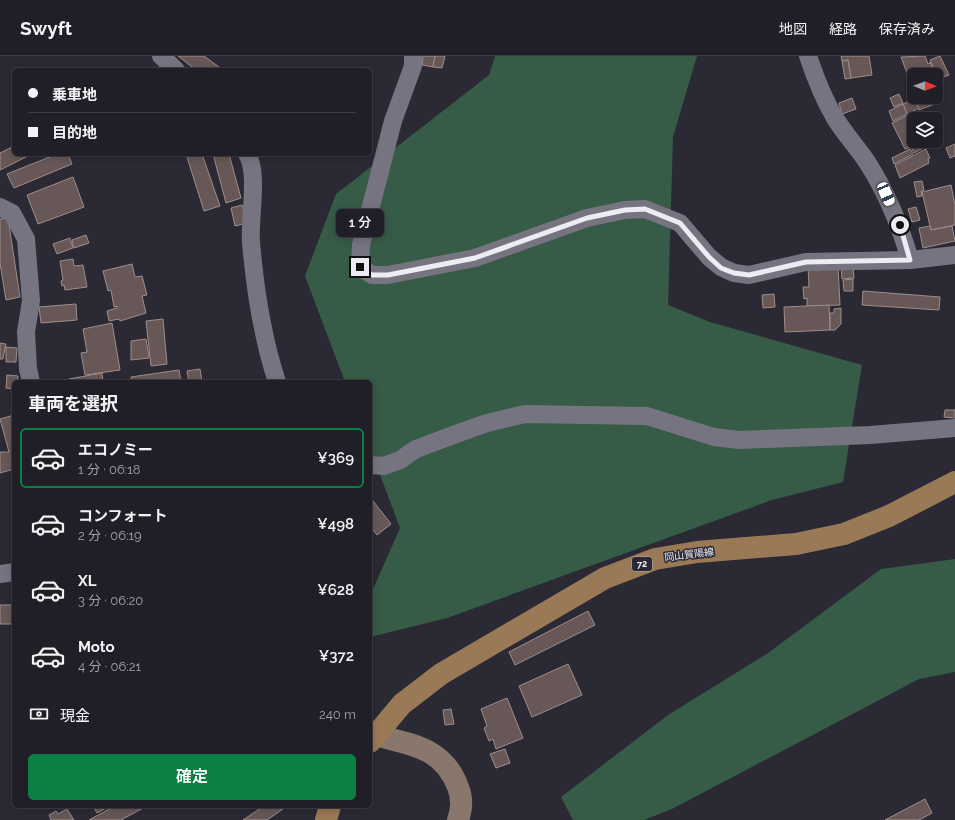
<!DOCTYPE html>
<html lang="ja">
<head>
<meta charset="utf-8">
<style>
  :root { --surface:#201f27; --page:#28272f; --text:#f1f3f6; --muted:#a2a2a7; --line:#3d3d44; --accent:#0b8043 }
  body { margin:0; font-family:Raleway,"Noto Sans JP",sans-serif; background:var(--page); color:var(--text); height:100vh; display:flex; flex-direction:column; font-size:15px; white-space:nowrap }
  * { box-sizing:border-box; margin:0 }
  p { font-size:13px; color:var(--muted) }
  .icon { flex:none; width:22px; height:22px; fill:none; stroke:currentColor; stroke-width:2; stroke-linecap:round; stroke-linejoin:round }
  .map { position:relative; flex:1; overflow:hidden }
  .side { position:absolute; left:12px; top:324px; width:360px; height:428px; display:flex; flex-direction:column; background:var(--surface); border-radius:6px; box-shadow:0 2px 10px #0003,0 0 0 1px var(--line) }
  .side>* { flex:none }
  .hud { position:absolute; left:12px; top:12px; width:360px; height:88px; border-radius:6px; box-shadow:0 2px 10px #0003,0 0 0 1px var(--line); display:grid; align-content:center; height:88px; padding:0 16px; background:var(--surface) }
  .needle { width:26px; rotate:91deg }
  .controls { position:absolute; left:907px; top:12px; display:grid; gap:8px }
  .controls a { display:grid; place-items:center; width:36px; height:36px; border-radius:6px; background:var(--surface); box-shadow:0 2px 10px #0003,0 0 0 1px var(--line); font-size:20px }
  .end { position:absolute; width:18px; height:18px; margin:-9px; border:5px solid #edecf4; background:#111; box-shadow:0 0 0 2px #111 }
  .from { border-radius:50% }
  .bubble { position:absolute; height:28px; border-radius:6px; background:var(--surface); box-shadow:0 2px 10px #0003,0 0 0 1px var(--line); font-size:13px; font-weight:600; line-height:28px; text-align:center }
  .car { position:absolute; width:12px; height:24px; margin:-12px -6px; border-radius:5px; box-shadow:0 0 3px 1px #0007; background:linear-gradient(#fff 24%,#345 0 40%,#fff 0 76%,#345 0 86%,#fff 0) }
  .hud b { display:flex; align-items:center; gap:14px; height:38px; font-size:15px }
  .hud b+b { border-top:1px solid var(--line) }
  .hud i { width:10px; height:10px; background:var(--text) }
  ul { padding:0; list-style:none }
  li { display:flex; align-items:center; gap:12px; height:60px; margin:0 8px 6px; padding:0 8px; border:2px solid transparent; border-radius:6px }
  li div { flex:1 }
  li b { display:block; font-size:15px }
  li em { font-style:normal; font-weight:600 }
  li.current { border-color:var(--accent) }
  li>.icon { width:36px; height:36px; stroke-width:1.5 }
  h2 { padding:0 16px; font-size:18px; line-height:48px }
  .pay { display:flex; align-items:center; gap:10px; height:44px; padding:0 16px; font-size:15px }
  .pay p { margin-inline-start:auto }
  .cta { display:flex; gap:8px; margin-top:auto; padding:8px 16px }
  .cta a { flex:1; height:46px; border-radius:6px; background:var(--accent); color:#fff; font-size:16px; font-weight:600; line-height:46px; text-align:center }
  header { display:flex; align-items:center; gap:24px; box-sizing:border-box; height:56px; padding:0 20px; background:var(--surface); border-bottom:1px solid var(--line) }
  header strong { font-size:19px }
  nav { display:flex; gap:22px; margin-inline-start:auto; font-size:14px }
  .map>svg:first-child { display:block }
</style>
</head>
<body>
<header>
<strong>Swyft</strong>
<nav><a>地図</a><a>経路</a><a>保存済み</a></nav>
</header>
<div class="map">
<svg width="955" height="764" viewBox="0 0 955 764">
  <rect width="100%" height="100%" fill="#2b2934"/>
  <!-- forest -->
  <g fill="#365b46">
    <polygon points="495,0 697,0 673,81 668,249 710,266 862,309 843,426 772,444 447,562 370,581 370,540 400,472 370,392 370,326 345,326 305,220 336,138 489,19"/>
    <polygon points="955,503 955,616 919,623 672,753 644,764 573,764 561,741 668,659 768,597 881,513"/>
  </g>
  <!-- building -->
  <g fill="#675857" stroke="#9e8e8c">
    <polygon points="178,0 204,0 219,11 217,14 196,14"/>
    <polygon points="423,0 435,0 433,11 422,9"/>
    <polygon points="435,0 445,0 442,12 433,11"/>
    <polygon points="841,0 869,0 872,19 851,22 848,4 842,5"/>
    <polygon points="925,0 928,8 930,6 935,19 914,19 914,36 901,1"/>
    <polygon points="940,0 949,19 938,23 930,4"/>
    <polygon points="848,4 851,22 845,23 842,5"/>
    <polygon points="936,34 940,46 919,54 914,41 936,41"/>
    <polygon points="899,38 903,47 894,51 890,42"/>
    <polygon points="852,42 856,53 842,58 839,47"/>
    <polygon points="914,43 919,52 907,58 903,48"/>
    <polygon points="903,48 907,58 893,65 889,55"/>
    <polygon points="912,57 914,61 919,59 921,63 914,63 914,85 932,85 933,87 914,97 911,91 905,93 892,67"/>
    <polygon points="955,88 955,100 950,102 946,92"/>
    <polygon points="14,90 14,98 32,98 0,114 0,97"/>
    <polygon points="910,93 913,98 894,108 892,102"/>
    <polygon points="926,93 930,102 928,103 929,107 900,122 895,109"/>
    <polygon points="57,98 68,98 72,108 14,132 7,118"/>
    <polygon points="186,98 202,98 220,150 204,155"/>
    <polygon points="213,98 229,98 241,142 226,147"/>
    <polygon points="73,121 84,151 38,168 27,139"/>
    <polygon points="922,125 924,134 921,135 922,140 917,141 914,126"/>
    <polygon points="951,129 955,149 955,169 931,174 922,136"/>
    <polygon points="242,149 247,167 235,170 231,152"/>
    <polygon points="916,151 920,164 912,166 908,153"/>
    <polygon points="8,162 20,241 6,244 0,207 0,163"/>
    <polygon points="930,170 931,174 952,170 955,185 923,192 919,172"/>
    <polygon points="86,179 89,187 74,192 72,184"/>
    <polygon points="70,182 73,192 57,198 53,188"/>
    <polygon points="73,203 74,210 83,209 87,231 65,234 64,229 62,230 61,225 63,224 60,205"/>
    <polygon points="132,208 135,221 142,220 147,239 142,240 146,257 120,265 119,263 109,265 107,255 117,252 117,250 114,251 111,234 108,235 103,215"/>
    <polygon points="838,210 840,249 807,250 807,242 804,243 803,231 809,231 808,211"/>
    <polygon points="841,210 853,210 854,222 842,223"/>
    <polygon points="853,223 853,235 844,235 843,224"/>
    <polygon points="863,235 940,241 939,254 862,249"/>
    <polygon points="774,238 775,251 763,252 762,239"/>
    <polygon points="76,248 77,264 41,267 39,251"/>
    <polygon points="829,249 830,274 785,276 784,251"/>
    <polygon points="841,252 841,268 835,274 830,274 830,257 834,257 834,253"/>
    <polygon points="163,263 167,308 151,310 146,265"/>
    <polygon points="112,267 120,314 85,319 81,297 87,296 83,273"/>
    <polygon points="146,283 149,302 131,304 131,285"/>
    <polygon points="0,287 6,288 3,303 0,303"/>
    <polygon points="6,291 17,292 16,306 6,306"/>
    <polygon points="200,313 202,326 189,326 187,315"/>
    <polygon points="179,314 181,326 131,326 131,321"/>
    <polygon points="102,317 103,326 69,326 69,323"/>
    <polygon points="7,319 18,320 17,326 14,326 14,333 6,332"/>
    <polygon points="945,354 955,354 955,362 944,361"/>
    <polygon points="14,359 14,413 0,417 0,396 9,396 0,363"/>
    <polygon points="370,441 391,468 377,479 370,470"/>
    <rect x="0" y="549" width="14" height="19"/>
    <polygon points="588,555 595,569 515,609 509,596"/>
    <polygon points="568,608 582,639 532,661 519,630"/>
    <polygon points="507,642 523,682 496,693 493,683 489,685 484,672 487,670 481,653"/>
    <polygon points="451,653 454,668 445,669 443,654"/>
    <polygon points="505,693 510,707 496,712 490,698"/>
    <polygon points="925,743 932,757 919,764 885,764"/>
    <polygon points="93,750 110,750 97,757"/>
    <polygon points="115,750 147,750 121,764 89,764"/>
    <polygon points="264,750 281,750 283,753 267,764 243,764"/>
    <polygon points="67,753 74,764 51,764 49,759 56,755 58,758"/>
  </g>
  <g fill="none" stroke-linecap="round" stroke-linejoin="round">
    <!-- street -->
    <g stroke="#777482" stroke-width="18">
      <polyline points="161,0 176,14"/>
      <polyline points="413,0 413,10 393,65 361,189 360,211 372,219 388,219 475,202 587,162 625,154 645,153 680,167 709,201 721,211 734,217 749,219 806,206 910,204 955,199"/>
      <path d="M808 0C815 21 823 42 835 62 844 77 857 91 867 106 887 137 900 169 910 204"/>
      <path d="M247 98C259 116 249 163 251 186 255 234 262 280 277 326"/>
      <polyline points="0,151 12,157 26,183 31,245 26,276 28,313 31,326"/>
      <polyline points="370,409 384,410 400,404 416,393 456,378 487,367 525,358 647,360 714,381 739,384 870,379 955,372"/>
      <polyline points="0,518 14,516"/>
    </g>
    <!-- secondary -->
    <path stroke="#89766d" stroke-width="22" d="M375 679C412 689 443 691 458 731 462 741 462 753 458 764"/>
    <!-- primary -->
    <g stroke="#9a7957" stroke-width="22">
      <polyline points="370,686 402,648 441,618 605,522 655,503 697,496 796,488 844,478 889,460 955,426"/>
      <polyline points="326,764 330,750"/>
    </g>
  </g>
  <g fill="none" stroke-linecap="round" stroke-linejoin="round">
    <!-- route -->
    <polyline stroke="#edecf4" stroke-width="5" points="360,211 372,219 388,219 475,202 587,162 625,154 645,153 680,167 709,201 721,212 734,217 749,219 806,206 910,204 900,169"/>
  </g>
  <g text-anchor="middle" stroke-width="3" stroke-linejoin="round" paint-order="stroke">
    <!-- shield labels -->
    <rect fill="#2b2934" stroke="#b3b2ba" stroke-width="1" x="632" y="501" width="20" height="14" rx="3"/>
    <g font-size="9" font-weight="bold" fill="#edecf4">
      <text x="642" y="511">72</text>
    </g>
    <!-- street labels -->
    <g font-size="10" fill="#edecf4" stroke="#2b2934">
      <text transform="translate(689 498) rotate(-7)" y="4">岡山賀陽線</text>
    </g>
  </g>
</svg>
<div class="controls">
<a><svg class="needle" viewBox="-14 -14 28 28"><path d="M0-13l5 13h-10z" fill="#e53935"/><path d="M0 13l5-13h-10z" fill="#a2a2a7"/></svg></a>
<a><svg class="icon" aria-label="layers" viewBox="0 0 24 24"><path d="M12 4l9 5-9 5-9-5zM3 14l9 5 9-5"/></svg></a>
</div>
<i class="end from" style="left:900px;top:169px"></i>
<i class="end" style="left:360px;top:211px"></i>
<div class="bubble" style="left:336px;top:153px;width:48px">1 分</div>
<i class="car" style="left:886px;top:138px;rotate:156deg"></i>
<div class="hud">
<b><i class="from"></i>乗車地</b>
<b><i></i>目的地</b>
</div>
<section class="side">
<h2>車両を選択</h2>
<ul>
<li class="current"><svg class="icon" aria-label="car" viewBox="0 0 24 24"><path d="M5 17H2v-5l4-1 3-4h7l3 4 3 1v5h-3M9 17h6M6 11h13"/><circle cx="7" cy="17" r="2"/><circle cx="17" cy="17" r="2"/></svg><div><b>エコノミー</b><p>1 分 · 06:18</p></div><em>¥369</em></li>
<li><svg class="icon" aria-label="car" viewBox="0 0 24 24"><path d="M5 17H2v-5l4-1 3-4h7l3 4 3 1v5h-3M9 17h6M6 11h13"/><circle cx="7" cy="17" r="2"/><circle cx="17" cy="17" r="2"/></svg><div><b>コンフォート</b><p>2 分 · 06:19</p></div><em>¥498</em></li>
<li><svg class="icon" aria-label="car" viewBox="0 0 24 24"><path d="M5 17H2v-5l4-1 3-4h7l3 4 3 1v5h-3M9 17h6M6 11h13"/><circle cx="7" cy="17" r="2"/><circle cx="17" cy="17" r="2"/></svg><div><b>XL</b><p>3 分 · 06:20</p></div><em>¥628</em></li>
<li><svg class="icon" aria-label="car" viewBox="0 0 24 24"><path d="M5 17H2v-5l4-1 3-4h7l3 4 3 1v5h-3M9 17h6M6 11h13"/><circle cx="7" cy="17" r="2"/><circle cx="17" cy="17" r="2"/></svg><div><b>Moto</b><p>4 分 · 06:21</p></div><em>¥372</em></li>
</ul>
<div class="pay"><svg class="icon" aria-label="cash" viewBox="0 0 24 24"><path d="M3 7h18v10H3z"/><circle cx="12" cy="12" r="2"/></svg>現金<p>240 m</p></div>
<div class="cta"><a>確定</a></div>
</section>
</div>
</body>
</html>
